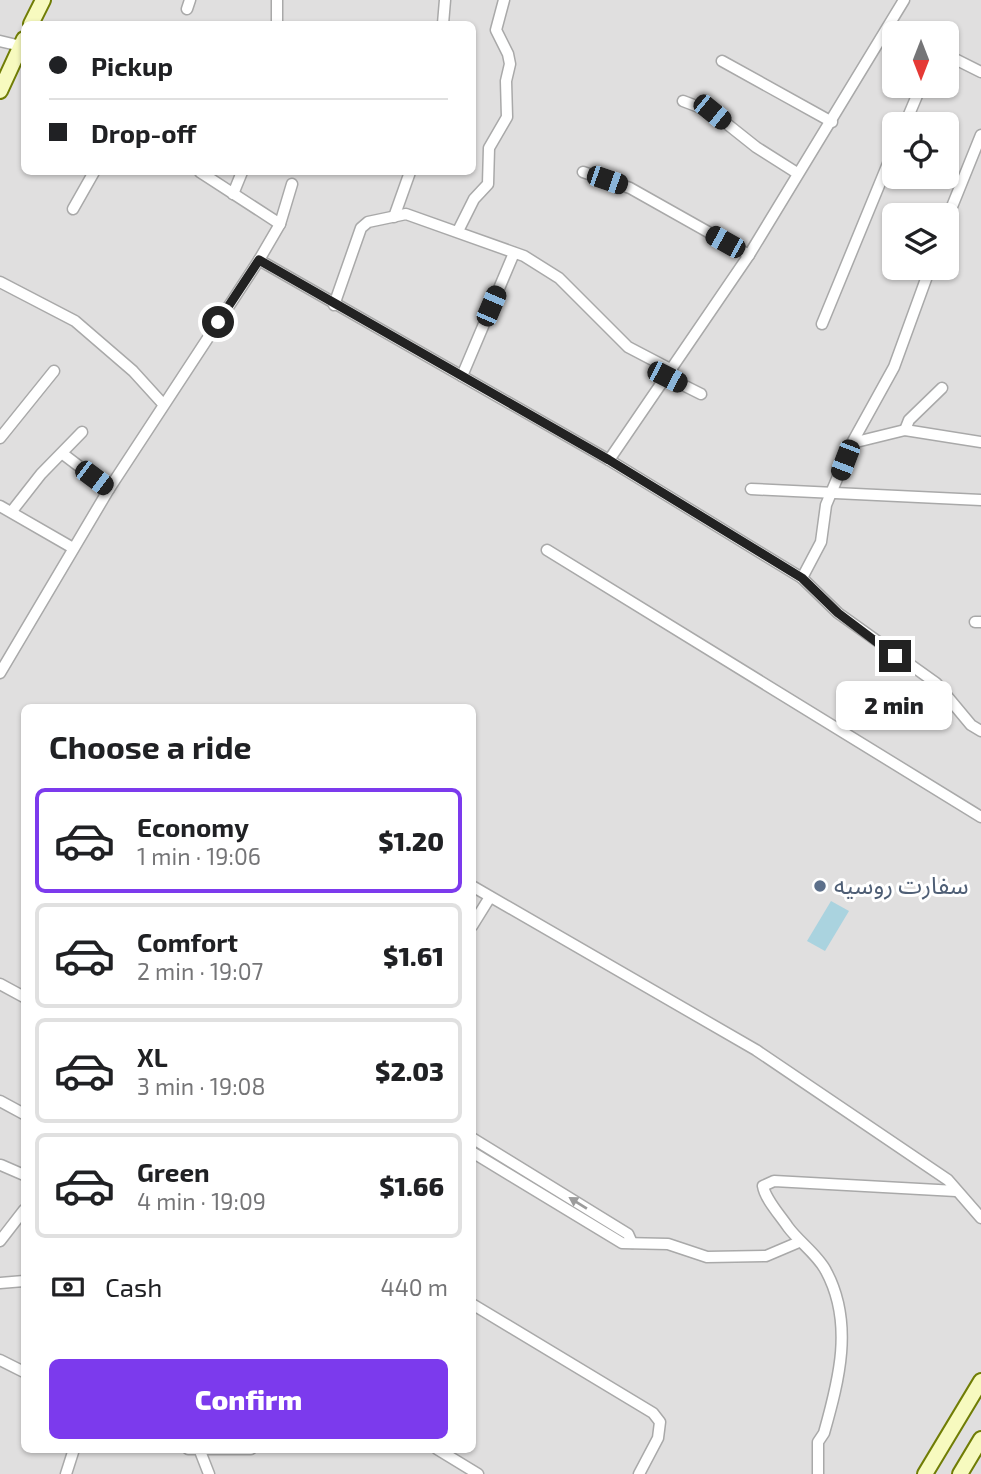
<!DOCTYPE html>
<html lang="en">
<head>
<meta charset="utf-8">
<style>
  :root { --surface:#fff; --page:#f6f6f6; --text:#202124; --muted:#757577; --line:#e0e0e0; --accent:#7c3aed }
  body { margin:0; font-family:"Exo 2","Noto Sans Arabic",sans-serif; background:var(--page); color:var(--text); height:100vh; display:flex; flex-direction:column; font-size:26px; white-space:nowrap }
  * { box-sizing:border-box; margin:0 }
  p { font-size:23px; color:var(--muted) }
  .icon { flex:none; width:38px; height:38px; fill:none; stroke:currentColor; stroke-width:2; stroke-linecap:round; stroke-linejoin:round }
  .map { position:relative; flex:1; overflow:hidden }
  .details { position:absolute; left:21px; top:704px; width:455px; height:749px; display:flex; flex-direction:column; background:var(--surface); border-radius:10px; box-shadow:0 2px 5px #0004 }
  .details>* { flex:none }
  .top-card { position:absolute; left:21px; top:21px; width:455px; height:154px; border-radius:10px; box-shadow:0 2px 5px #0004; display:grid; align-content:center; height:154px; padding:0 28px; background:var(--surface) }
  .needle { width:46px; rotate:180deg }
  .controls { position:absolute; left:882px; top:21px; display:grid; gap:14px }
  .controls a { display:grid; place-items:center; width:77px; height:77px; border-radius:10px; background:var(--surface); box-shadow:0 2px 5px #0004; font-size:35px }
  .end { position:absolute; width:32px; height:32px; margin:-16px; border:9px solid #222; background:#fff; box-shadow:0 0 0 4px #fff }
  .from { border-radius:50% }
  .bubble { position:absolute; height:49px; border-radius:10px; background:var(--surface); box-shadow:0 2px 5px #0004; font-size:23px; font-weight:800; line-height:49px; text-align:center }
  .car { position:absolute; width:21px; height:42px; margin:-21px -10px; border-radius:9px; box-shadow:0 0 5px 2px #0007; background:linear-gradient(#222 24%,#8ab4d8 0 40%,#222 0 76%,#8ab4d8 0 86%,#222 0) }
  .top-card b { display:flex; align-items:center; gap:24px; height:66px; font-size:26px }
  .top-card b+b { border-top:2px solid var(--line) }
  .top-card i { width:18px; height:18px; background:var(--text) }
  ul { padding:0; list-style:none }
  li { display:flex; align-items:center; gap:21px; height:105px; margin:0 14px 10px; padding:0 14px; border:4px solid var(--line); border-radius:10px }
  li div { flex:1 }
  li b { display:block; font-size:26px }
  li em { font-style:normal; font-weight:800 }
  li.active { border-color:var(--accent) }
  li>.icon { width:63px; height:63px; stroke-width:1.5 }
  h2 { padding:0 28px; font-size:32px; line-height:84px }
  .pay { display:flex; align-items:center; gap:18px; height:77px; padding:0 28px; font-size:26px }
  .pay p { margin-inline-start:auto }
  .cta { display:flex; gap:14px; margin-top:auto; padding:14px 28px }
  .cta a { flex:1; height:80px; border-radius:10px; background:var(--accent); color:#fff; font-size:28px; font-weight:800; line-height:80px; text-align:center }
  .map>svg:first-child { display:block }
</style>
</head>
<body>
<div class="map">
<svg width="981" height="1474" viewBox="0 0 981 1474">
  <rect width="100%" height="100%" fill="#f2efe9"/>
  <!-- residential -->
  <path fill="#e0dfdf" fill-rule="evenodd" d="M0 0H981V1474H0ZM24 24H472V172H24ZM894 33H947V86H894ZM894 124H947V177H894ZM894 215H947V268H894ZM24 707H472V1449H24Z"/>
  <!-- water -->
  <polygon fill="#aad3df" points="831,901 849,911 825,951 807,941"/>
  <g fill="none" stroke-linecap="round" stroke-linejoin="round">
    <!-- street casing -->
    <g stroke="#a9a9a9" stroke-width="13">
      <g id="street">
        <polyline points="277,0 277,24"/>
        <polyline points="187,9 190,0"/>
        <polyline points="443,24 445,0"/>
        <polyline points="0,41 21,46"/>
        <polyline points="947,55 981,72"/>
        <polyline points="722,61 832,122"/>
        <polyline points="683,101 712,112 756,147 797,173"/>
        <polyline points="905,124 921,86"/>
        <polyline points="200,172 280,224"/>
        <polyline points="583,172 630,188 749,255"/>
        <polyline points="233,194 242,172"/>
        <polyline points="73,209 94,172"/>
        <polyline points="394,217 410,172"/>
        <polyline points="947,219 981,135"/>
        <polyline points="458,231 474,199 488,184 489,148 507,117 506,81 510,64 508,54 496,30 504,0"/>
        <polyline points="259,260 609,460 802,578 838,613 936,683 971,725 981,731"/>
        <polyline points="0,282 75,321 133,371 163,404"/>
        <polyline points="334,305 361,228 368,222 406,214 524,256 559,278 628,347 672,370"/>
        <polyline points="822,324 894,149"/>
        <polyline points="462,376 514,253"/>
        <polyline points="667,377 701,394"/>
        <polyline points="905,430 909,420 942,388"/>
        <polyline points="0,438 54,371"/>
        <polyline points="852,443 905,430 981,442"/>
        <polyline points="63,454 109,489"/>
        <polyline points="609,460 749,255 904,0"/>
        <polyline points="751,489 981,500"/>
        <polyline points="0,506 73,548"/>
        <polyline points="12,511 41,474 82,432"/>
        <polyline points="547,550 981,817"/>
        <polyline points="802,578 821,542 826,505 852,443 894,367 930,268"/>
        <polyline points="975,622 981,622"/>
        <polyline points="0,673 109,489 259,260 280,224 292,184"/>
        <polyline points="472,886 756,1050 948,1180 981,1218"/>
        <polyline points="472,926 490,897"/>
        <polyline points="0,984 24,997"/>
        <polyline points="0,1101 24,1114"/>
        <polyline points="472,1138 628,1234 632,1243"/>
        <polyline points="472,1152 622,1243 668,1244 707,1257 766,1256 799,1242"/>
        <polyline points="1,1165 24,1175"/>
        <polyline points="0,1241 24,1210"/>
        <polyline points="0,1283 24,1281"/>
        <polyline points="472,1304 653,1413 660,1422 658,1438 639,1474"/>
        <polyline points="0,1360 24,1372"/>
        <polyline points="188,1449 251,1449"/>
        <polyline points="437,1449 478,1474"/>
        <polyline points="200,1451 209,1474"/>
        <polyline points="66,1474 74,1449"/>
        <path d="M818 1474V1442L824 1433C839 1380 854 1323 826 1271 818 1255 799 1242 788 1227 780 1215 765 1199 763 1186L774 1181 956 1191"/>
      </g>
    </g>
    <!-- secondary casing -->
    <g stroke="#707d05" stroke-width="18">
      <g id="secondary">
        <polyline points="31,24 43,0"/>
        <polyline points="0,91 24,39"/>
        <polyline points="925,1474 981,1381"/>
        <polyline points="960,1474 981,1439"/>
      </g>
    </g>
    <!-- street -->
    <use href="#street" stroke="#fff" stroke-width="10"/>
    <!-- secondary -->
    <use href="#secondary" stroke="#f7fabf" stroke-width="14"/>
  </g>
  <!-- one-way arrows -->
  <defs><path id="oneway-solid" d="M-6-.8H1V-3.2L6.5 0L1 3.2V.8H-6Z" transform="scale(1.75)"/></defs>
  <use fill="#9c9c9c" href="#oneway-solid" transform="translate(578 1203) rotate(-148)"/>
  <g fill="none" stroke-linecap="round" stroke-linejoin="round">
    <!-- route -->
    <polyline stroke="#222" stroke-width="9" points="218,322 259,260 609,460 802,578 838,613 895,656"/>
  </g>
  <!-- markers -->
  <circle fill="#5c6f8a" stroke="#fff" stroke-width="2.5" cx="820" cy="886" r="7"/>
  <g text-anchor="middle" stroke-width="6" stroke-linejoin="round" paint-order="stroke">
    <!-- service labels -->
    <g font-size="24" fill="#4e5e75" stroke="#fff" text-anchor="start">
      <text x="834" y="894">سفارت روسیه</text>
    </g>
  </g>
</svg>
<div class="controls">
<a><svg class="needle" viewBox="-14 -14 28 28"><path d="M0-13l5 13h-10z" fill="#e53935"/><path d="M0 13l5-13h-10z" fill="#757577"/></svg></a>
<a><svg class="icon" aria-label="locate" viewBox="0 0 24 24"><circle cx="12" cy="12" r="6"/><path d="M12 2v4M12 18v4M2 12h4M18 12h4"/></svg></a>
<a><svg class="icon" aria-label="layers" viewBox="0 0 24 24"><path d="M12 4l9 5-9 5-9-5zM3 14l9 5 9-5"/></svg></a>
</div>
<i class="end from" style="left:218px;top:322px"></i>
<i class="end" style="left:895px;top:656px"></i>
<div class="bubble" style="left:836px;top:681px;width:116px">2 min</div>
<i class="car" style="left:712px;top:112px;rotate:129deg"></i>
<i class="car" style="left:607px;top:180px;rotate:109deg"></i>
<i class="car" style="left:725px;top:242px;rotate:299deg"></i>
<i class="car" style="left:491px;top:306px;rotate:23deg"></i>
<i class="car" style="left:667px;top:377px;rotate:117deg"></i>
<i class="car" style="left:845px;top:460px;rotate:201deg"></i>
<i class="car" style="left:94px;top:478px;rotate:127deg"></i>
<div class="top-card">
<b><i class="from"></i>Pickup</b>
<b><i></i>Drop-off</b>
</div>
<section class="details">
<h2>Choose a ride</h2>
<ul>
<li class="active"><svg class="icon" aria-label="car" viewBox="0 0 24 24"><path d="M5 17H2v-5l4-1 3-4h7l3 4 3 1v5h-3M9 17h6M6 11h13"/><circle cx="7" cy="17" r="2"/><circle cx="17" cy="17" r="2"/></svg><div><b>Economy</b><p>1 min · 19:06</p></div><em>$1.20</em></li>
<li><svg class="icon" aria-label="car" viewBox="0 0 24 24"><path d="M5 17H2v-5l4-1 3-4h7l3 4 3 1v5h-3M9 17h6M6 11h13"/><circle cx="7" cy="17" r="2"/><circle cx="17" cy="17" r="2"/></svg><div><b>Comfort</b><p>2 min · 19:07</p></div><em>$1.61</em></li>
<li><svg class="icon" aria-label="car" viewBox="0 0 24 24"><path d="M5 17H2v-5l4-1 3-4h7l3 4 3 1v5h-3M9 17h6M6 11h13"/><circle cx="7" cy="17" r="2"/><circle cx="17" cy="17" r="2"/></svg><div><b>XL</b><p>3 min · 19:08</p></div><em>$2.03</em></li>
<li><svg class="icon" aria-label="car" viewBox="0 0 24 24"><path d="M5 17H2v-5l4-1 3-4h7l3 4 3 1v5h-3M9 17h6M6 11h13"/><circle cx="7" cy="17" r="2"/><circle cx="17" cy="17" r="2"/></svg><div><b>Green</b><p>4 min · 19:09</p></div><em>$1.66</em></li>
</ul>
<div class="pay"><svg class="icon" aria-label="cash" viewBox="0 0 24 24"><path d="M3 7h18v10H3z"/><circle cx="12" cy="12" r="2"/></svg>Cash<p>440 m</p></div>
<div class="cta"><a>Confirm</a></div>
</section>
</div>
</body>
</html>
